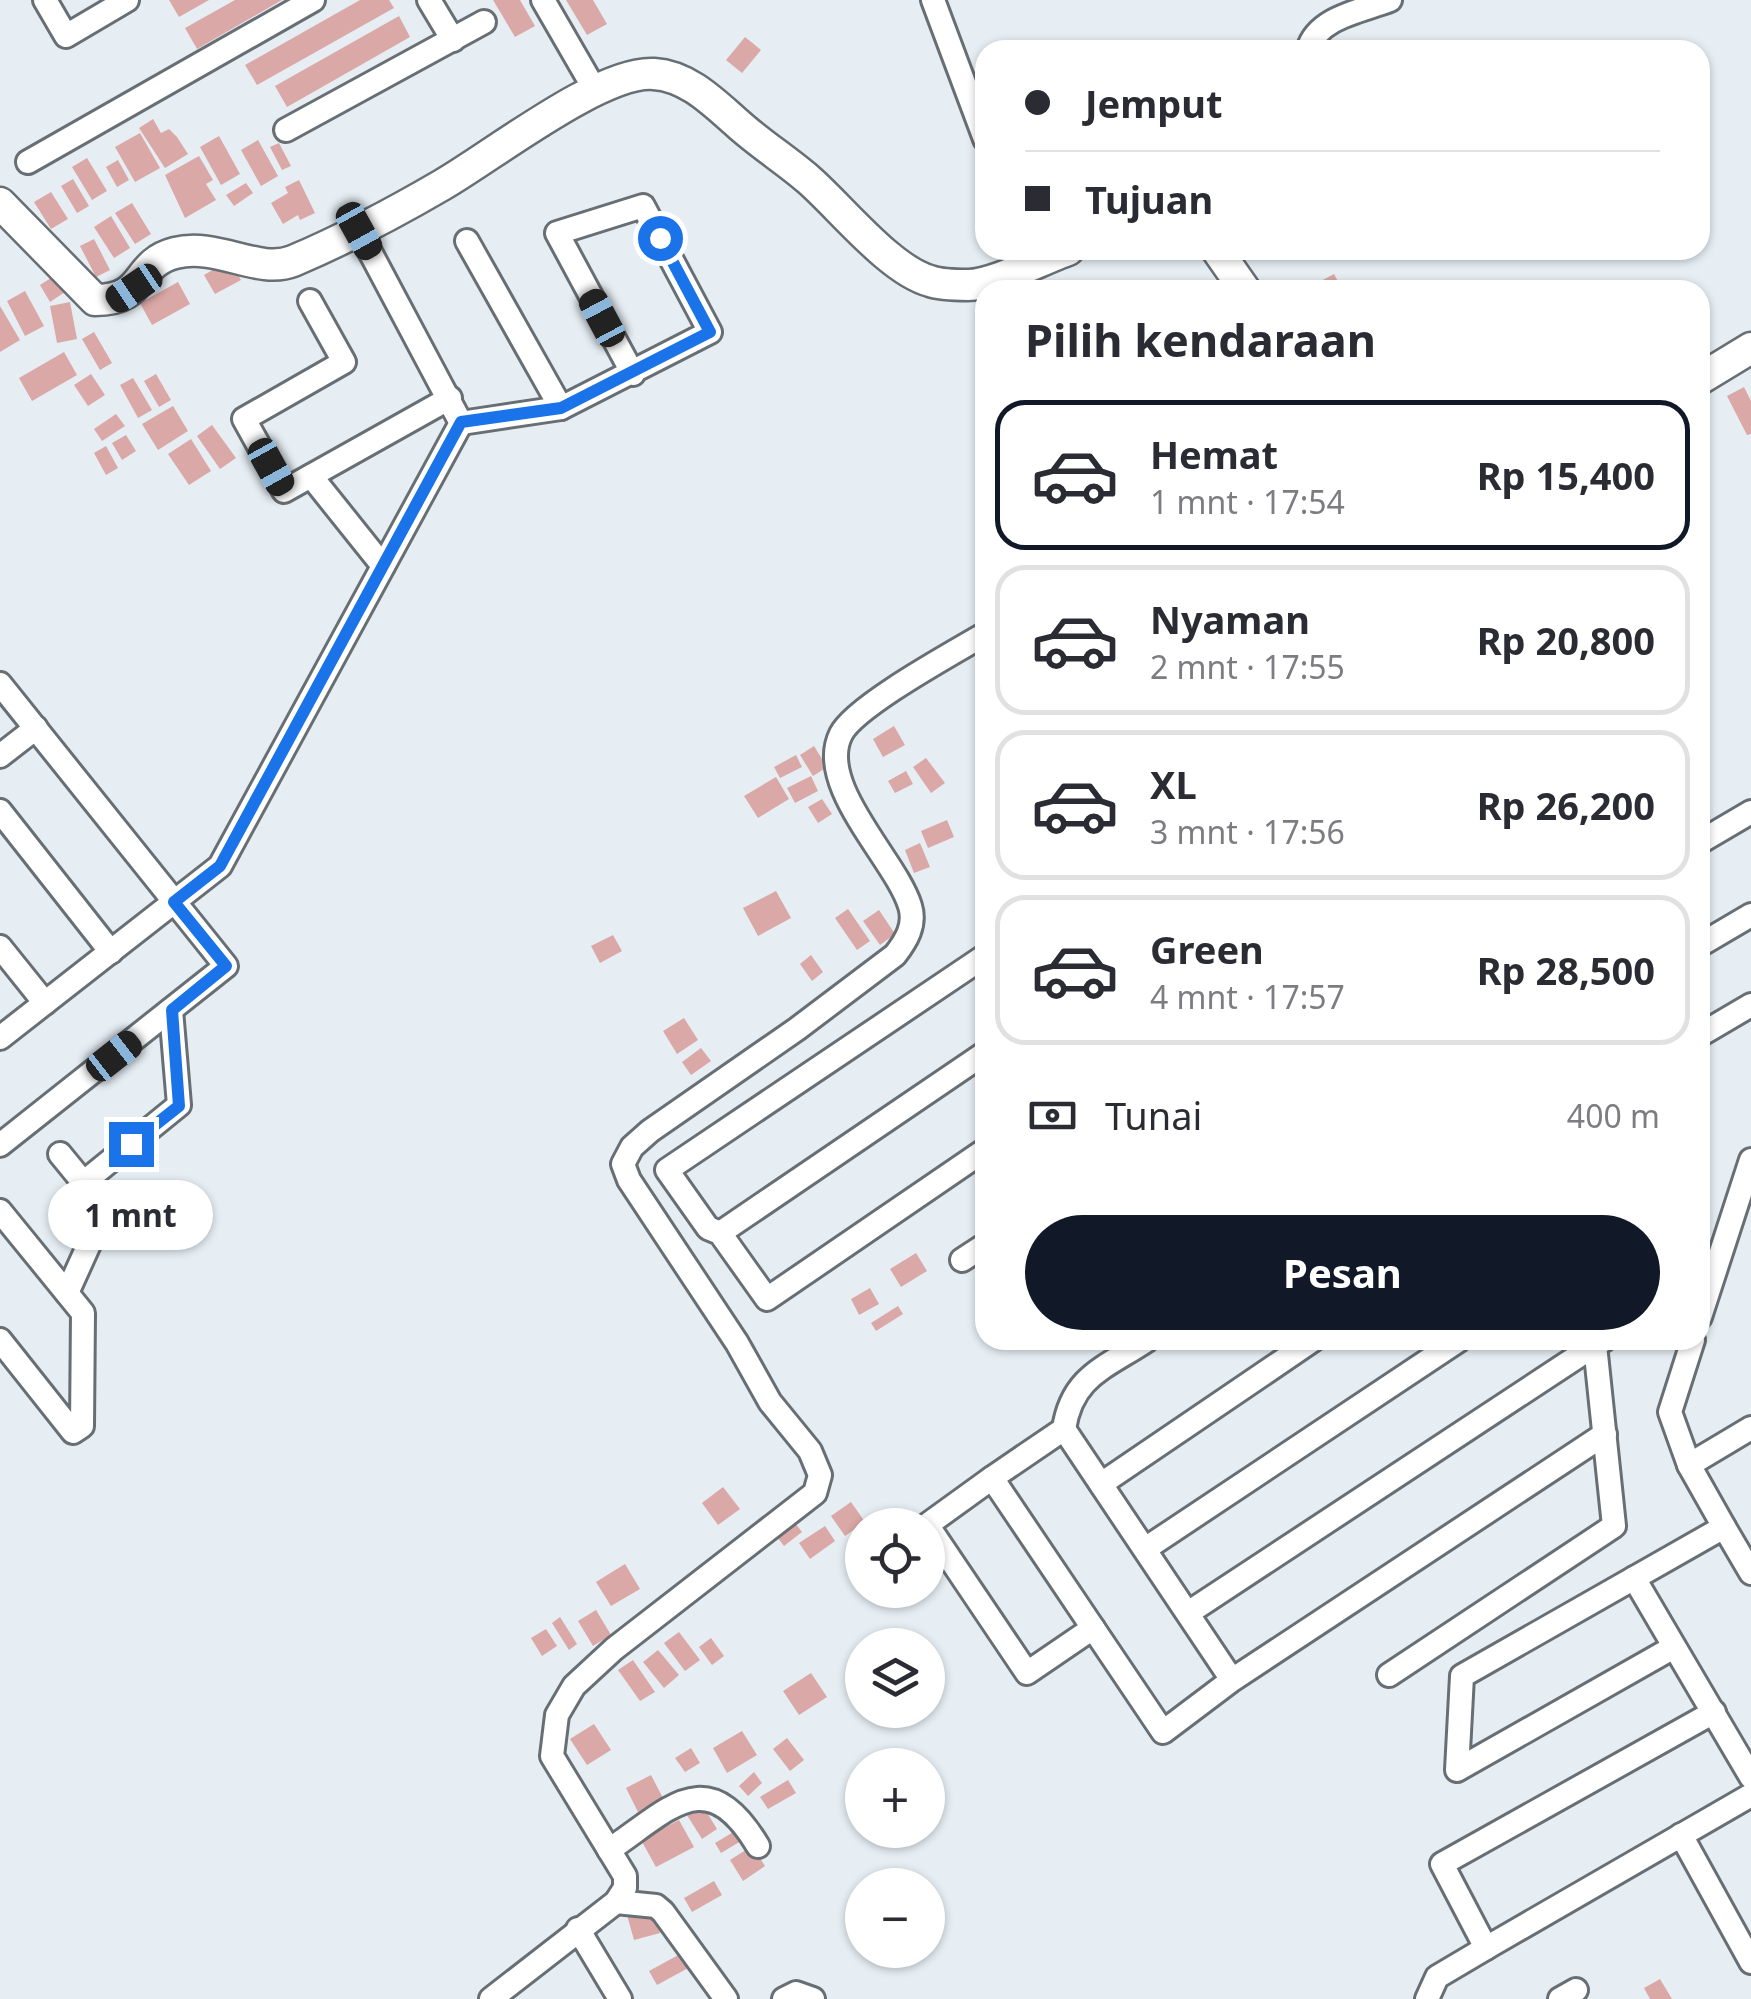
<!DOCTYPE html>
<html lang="id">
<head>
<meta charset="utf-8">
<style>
  :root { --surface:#fff; --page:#f2f2f3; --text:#2b2b33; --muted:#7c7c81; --line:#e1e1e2; --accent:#111827 }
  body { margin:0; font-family:"Noto Sans",sans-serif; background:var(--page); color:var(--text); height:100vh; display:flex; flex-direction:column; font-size:38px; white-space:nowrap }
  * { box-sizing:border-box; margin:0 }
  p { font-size:32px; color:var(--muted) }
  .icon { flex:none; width:55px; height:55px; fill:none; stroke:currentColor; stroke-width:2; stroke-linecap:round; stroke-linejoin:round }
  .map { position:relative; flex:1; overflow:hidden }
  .drawer { position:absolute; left:975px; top:280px; width:735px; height:1070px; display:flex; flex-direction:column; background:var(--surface); border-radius:30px; box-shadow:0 2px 8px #0004 }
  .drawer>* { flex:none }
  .hud { position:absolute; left:975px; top:40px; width:735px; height:220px; border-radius:30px; box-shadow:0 2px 8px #0004; display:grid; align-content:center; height:220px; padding:0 50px; background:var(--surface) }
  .controls { position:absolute; left:845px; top:1508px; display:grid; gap:20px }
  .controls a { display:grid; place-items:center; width:100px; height:100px; border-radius:50%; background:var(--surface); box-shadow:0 2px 8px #0004; font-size:50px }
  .end { position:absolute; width:45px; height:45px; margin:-22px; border:12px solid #1a73e8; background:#fff; box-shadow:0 0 0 5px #fff }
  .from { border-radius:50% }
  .bubble { position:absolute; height:70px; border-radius:35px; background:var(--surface); box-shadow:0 2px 8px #0004; font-size:32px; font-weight:700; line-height:70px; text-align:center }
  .car { position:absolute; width:30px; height:60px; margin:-30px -15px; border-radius:12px; box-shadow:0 0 8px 2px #0007; background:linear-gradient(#222 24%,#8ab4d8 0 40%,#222 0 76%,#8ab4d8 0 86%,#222 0) }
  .hud b { display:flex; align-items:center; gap:35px; height:95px; font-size:38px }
  .hud b+b { border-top:2px solid var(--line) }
  .hud i { width:25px; height:25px; background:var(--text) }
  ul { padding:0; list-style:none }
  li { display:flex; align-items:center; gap:30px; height:150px; margin:0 20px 15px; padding:0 30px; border:5px solid var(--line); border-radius:30px }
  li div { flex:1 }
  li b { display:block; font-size:38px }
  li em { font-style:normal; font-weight:700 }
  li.active { border-color:var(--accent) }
  li>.icon { width:90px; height:90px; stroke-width:1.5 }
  h2 { padding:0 50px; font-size:45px; line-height:120px }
  .pay { display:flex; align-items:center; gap:25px; height:110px; padding:0 50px; font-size:38px }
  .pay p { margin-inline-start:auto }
  .action { display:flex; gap:20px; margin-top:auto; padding:20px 50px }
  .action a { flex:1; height:115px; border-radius:60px; background:var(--accent); color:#fff; font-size:40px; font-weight:700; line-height:115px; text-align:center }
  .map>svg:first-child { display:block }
</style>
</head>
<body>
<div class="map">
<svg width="1751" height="1999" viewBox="0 0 1751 1999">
  <rect width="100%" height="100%" fill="#e6eef4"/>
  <!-- building -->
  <g fill="#daa8a6">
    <polygon points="169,0 209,0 179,17"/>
    <polygon points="235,0 282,0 197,49 185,28"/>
    <polygon points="360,0 389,0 394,8 257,85 245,65"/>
    <polygon points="493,0 520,0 535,26 515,37"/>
    <polygon points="566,0 593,0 607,24 587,35"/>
    <polygon points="399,16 410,37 287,107 275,86"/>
    <polygon points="745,37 761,50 742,73 726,60"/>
    <polygon points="153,119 161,133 169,129 177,137 188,154 165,168 139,128"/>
    <polygon points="140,133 160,168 135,182 115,147"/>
    <polygon points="219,136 240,174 221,185 200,147"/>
    <polygon points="258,140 278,176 261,186 241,150"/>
    <polygon points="279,143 291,166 282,170 270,147"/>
    <polygon points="199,156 213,180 206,184 216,200 185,218 165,175"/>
    <polygon points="87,158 107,191 92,200 72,167"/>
    <polygon points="118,160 129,180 117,187 106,167"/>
    <polygon points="73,179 89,206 77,213 61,186"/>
    <polygon points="299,180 315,213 300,220 298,215 283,224 271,203 288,193 285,187"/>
    <polygon points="246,183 253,193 234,206 226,195"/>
    <polygon points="51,192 68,219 51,229 34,202"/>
    <polygon points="132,203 151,234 135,244 115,213"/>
    <polygon points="111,216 130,248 114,258 94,227"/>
    <polygon points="94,239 110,270 96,277 80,246"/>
    <polygon points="230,260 241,280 215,294 204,275"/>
    <polygon points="1334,274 1342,289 1304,290"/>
    <polygon points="54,276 65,292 50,302 40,285"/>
    <polygon points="178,282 190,304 152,325 140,303"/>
    <polygon points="25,291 44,326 25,336 7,301"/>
    <polygon points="70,302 77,339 57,343 50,306"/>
    <polygon points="0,306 20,340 0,352"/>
    <polygon points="94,332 112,363 100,370 82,339"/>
    <polygon points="64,352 77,375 32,401 19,378"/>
    <polygon points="91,374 105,395 88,406 74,385"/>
    <polygon points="156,374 171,400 159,407 144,381"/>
    <polygon points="133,378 152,410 138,418 120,385"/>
    <polygon points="1744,387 1751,401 1751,434 1747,435 1727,396"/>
    <polygon points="173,406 188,431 158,450 142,424"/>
    <polygon points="116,414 125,426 102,441 94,429"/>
    <polygon points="212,425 236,458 220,469 197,436"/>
    <polygon points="126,435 136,451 122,460 112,443"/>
    <polygon points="191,439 211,471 189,485 168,454"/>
    <polygon points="106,446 118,468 106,475 94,453"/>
    <polygon points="894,726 905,745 883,757 873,739"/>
    <polygon points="814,746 827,767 813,776 800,755"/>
    <polygon points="796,755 802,767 780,778 774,767"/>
    <polygon points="926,758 945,783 931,793 913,767"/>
    <polygon points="906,771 913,784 895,793 888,781"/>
    <polygon points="811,776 818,791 795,803 787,788"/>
    <polygon points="776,777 789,799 758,818 744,796"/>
    <polygon points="822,799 832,814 818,823 808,807"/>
    <polygon points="947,820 954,837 928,848 921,831"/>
    <polygon points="920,843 930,867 914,873 905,850"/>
    <polygon points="776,891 791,918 758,936 743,908"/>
    <polygon points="848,909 870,941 857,950 835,918"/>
    <polygon points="879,910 895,934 880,945 863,921"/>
    <polygon points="613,935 622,951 600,963 591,946"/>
    <polygon points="811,955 823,972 812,981 800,964"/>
    <polygon points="684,1018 698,1040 677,1054 663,1031"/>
    <polygon points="701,1048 711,1061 691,1075 682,1062"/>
    <polygon points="916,1253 927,1271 901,1287 890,1269"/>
    <polygon points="870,1288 879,1304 859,1315 851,1299"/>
    <polygon points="898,1306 903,1314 876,1331 871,1323"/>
    <polygon points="723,1487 740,1509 718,1525 702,1503"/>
    <polygon points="851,1502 865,1522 845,1536 831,1516"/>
    <polygon points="795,1523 802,1532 784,1546 777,1537"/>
    <polygon points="825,1526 835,1541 810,1559 799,1543"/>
    <polygon points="625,1564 640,1589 611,1606 596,1582"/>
    <polygon points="596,1610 611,1635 593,1646 578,1621"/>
    <polygon points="560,1617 577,1644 569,1650 552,1623"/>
    <polygon points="546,1629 557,1646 542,1656 531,1638"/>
    <polygon points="679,1632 700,1660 685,1671 664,1643"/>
    <polygon points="711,1638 724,1656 712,1665 699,1647"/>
    <polygon points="658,1650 679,1675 664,1688 643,1662"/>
    <polygon points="633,1660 655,1692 640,1701 618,1670"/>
    <polygon points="811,1673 827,1697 799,1715 783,1691"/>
    <polygon points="594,1724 611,1750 587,1765 570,1739"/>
    <polygon points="742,1731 757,1755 727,1773 713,1748"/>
    <polygon points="787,1738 804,1760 790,1771 773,1749"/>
    <polygon points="691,1748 700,1763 685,1772 675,1758"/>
    <polygon points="754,1772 762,1783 748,1796 739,1786"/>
    <polygon points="651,1775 663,1798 638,1812 626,1788"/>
    <polygon points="788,1780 796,1793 768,1809 760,1797"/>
    <polygon points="701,1803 717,1829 702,1839 685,1812"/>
    <polygon points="679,1820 694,1847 656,1867 641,1840"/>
    <polygon points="740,1828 746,1838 721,1853 715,1843"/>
    <polygon points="752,1846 765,1866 743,1881 730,1860"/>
    <polygon points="714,1881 722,1895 692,1912 684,1898"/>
    <polygon points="653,1908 660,1933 634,1940 627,1915"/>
    <polygon points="682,1953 690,1967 657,1985 649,1971"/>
    <polygon points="1660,1979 1672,1999 1650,1999 1644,1988"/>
  </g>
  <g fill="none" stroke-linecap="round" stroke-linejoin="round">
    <!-- minor casing -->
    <g stroke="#686f74" stroke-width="28">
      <g id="minor">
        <polyline points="45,0 66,36 127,0"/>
        <polyline points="429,0 453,40"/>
        <polyline points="543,0 595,90"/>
        <polyline points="933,0 985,139"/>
        <path d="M1308 50C1317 17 1362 11 1390 0"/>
        <polyline points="286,130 484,22"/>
        <polyline points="28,162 313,0"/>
        <polyline points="467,241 561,408"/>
        <polyline points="310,301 344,362 244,419 284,491 450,398"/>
        <polyline points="461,423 561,408 710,332 643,206 557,233 633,374"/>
        <polyline points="311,476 383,566"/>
        <polyline points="0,684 226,966 0,1145"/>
        <polyline points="0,756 36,728"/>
        <polyline points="0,811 111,952"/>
        <polyline points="1700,842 1751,812"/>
        <polyline points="1700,945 1751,915"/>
        <polyline points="0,947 45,1003"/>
        <polyline points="985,956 667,1170 708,1228 720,1233 767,1299 985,1150"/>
        <polyline points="1700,1035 1751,1005"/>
        <polyline points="0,1038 220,866 461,423 359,231"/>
        <polyline points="60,1154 105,1209 67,1293"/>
        <polyline points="83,1183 179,1105 171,1010"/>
        <polyline points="0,1211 83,1313 82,1426 73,1432 0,1340"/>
        <polyline points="720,1233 985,1053"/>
        <polyline points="962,1260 985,1245"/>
        <polyline points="1700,1317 1751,1160"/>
        <polyline points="1693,1340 1670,1412 1689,1465 1751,1428"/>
        <path d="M1064 1429C1072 1376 1105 1368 1147 1340"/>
        <polyline points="1101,1484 1313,1340"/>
        <polyline points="927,1525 992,1478"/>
        <polyline points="928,1526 1027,1673 1093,1628"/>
        <polyline points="1724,1527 1751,1573"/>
        <polyline points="1145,1549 1459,1340"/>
        <polyline points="1634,1578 1751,1777"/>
        <polyline points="1188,1613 1595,1345"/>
        <polyline points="1674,1647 1457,1770 1462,1676 1724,1527 1689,1465"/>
        <polyline points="1389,1675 1614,1526 1595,1345 1604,1340"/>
        <polyline points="1232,1680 1064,1429 992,1478 1163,1732 1232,1680 1605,1434"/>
        <polyline points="1714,1712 1442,1864 1486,1948 1751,1795"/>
        <polyline points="1681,1835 1751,1962"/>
        <path d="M609 1850C670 1809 707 1761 758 1846"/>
        <polyline points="616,1902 656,1906 663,1912 726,1999"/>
        <polyline points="578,1929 620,1999"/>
        <path d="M491 1999 616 1902 625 1888V1876L552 1756 557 1715 574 1686 614 1649 815 1493 820 1475 810 1451 770 1402 737 1343 629 1180 623 1164 632 1147 650 1131 797 1029 895 955C906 941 916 925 910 906 896 860 815 785 841 734 855 706 955 652 985 634"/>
        <polyline points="784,1999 796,1993 813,1999"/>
        <polyline points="1427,1999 1437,1977 1486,1948"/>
        <polyline points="1560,1999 1576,1990"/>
      </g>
    </g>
    <!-- tertiary casing -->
    <g stroke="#686f74" stroke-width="35">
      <g id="tertiary">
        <path d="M0 203 95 300C148 300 133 264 175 253 217 242 258 275 293 261 345 239 394 213 442 185 491 157 601 70 654 74 688 76 714 103 737 123 760 144 786 160 809 180 841 208 890 270 930 281 941 285 957 285 968 285 993 285 1042 259 1068 250"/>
        <polyline points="1217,250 1245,290"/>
        <polyline points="1700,379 1751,348"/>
      </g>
    </g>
    <!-- minor -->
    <use href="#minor" stroke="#fff" stroke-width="22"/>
    <!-- tertiary -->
    <use href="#tertiary" stroke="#fff" stroke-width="30"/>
  </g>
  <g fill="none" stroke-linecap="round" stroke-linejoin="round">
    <!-- route -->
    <polyline stroke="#1a73e8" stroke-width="12" points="131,1144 179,1106 172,1010 226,966 174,902 220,866 461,422 561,408 710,332 660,238"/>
  </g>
</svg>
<div class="controls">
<a><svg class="icon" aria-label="locate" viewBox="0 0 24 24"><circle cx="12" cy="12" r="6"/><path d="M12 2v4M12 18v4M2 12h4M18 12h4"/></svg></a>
<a><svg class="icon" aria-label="layers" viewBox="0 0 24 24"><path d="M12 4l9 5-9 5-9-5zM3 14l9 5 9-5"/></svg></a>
<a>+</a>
<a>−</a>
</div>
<i class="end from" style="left:660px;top:238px"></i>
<i class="end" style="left:131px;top:1144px"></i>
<div class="bubble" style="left:48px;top:1180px;width:165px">1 mnt</div>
<i class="car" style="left:359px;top:231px;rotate:151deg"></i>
<i class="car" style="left:134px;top:288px;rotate:236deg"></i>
<i class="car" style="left:602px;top:318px;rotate:332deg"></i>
<i class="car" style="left:271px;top:467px;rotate:151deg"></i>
<i class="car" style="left:114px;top:1056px;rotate:52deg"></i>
<div class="hud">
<b><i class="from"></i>Jemput</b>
<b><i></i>Tujuan</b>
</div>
<section class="drawer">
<h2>Pilih kendaraan</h2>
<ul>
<li class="active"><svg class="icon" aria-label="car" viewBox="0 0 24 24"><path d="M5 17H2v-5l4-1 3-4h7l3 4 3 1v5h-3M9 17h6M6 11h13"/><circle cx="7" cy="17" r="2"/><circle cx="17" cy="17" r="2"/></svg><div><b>Hemat</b><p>1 mnt · 17:54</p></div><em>Rp 15,400</em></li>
<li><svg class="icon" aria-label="car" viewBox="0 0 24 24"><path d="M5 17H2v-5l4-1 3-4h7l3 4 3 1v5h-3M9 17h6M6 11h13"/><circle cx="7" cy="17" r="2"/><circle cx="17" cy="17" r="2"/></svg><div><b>Nyaman</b><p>2 mnt · 17:55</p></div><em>Rp 20,800</em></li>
<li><svg class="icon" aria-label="car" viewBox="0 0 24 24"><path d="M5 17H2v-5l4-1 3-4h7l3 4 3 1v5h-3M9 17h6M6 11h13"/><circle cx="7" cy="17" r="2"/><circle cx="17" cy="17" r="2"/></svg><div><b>XL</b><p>3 mnt · 17:56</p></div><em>Rp 26,200</em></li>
<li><svg class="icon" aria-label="car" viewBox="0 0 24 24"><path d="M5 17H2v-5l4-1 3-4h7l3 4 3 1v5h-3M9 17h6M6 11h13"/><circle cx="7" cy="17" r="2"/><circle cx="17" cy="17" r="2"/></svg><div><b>Green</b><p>4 mnt · 17:57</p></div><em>Rp 28,500</em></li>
</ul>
<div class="pay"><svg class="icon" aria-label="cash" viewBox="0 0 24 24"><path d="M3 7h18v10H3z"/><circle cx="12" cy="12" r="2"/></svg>Tunai<p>400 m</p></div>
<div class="action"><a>Pesan</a></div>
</section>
</div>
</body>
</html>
